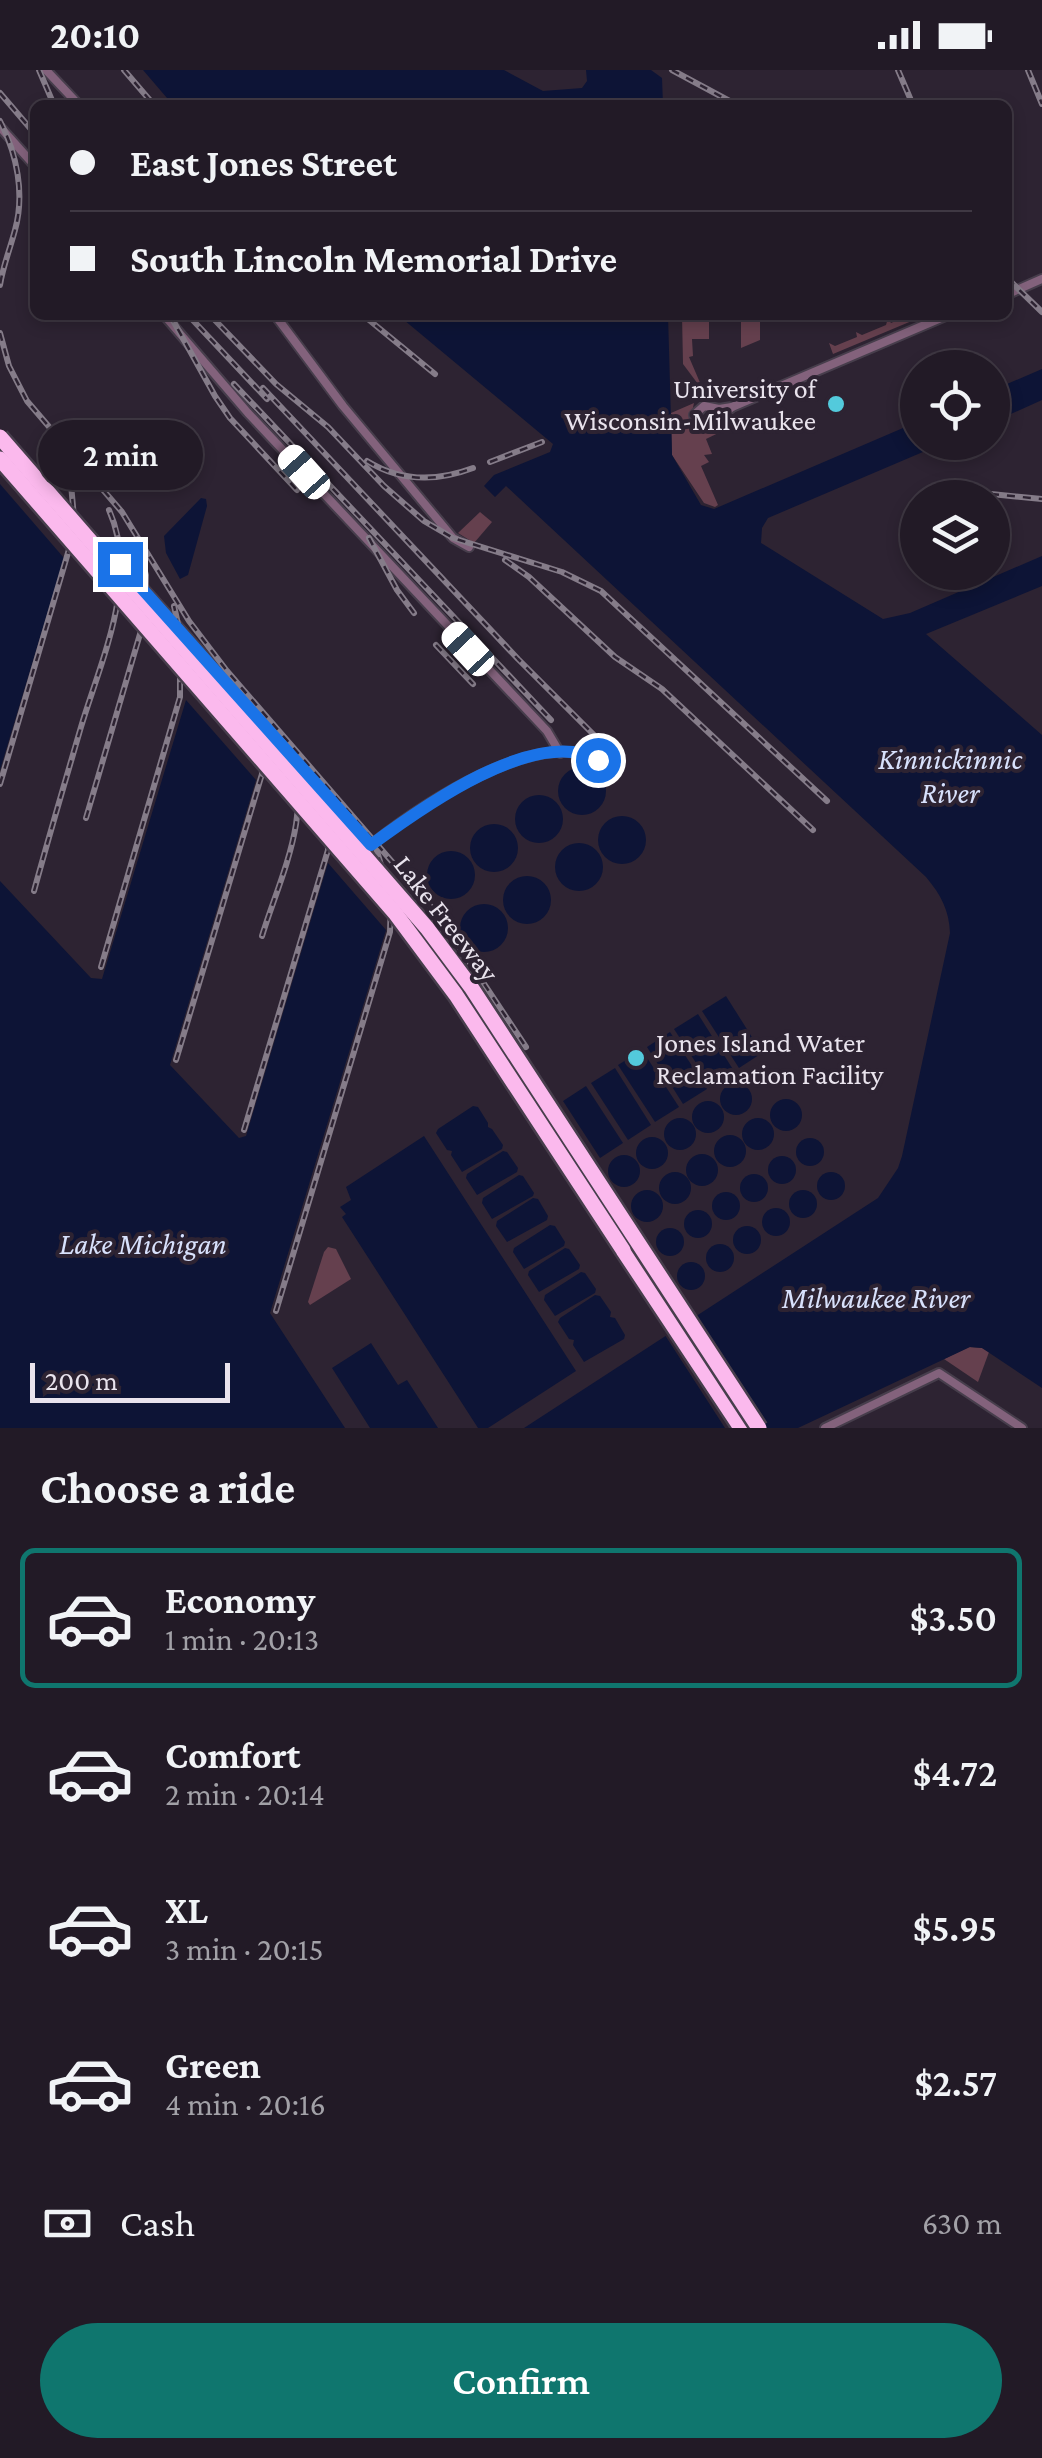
<!DOCTYPE html>
<html lang="en">
<head>
<meta charset="utf-8">
<style>
  :root { --surface:#221a26; --page:#2e2732; --text:#f1f3f6; --muted:#a2a1a7; --line:#3f3843; --accent:#0f766e }
  body { margin:0; font-family:"Crimson Pro",serif; background:var(--page); color:var(--text); height:100vh; display:flex; flex-direction:column; font-size:38px; white-space:nowrap }
  * { box-sizing:border-box; margin:0 }
  p { font-size:32px; color:var(--muted) }
  .icon { flex:none; width:55px; height:55px; fill:none; stroke:currentColor; stroke-width:2; stroke-linecap:round; stroke-linejoin:round }
  .map { position:relative; height:1358px; overflow:hidden }
  .side { display:flex; flex-direction:column; background:var(--surface); flex:1 }
  .side>* { flex:none }
  .hud { position:absolute; left:30px; top:30px; width:982px; height:220px; border-radius:15px; box-shadow:0 5px 15px #0003,0 0 0 2px var(--line); display:grid; align-content:center; height:220px; padding:0 40px; background:var(--surface) }
  .buttons { position:absolute; left:900px; top:280px; display:grid; gap:20px }
  .buttons a { display:grid; place-items:center; width:110px; height:110px; border-radius:50%; background:var(--surface); box-shadow:0 5px 15px #0003,0 0 0 2px var(--line); font-size:50px }
  .scale { position:absolute; left:30px; bottom:25px; width:200px; box-sizing:border-box; padding-left:10px; border:5px solid #e9e3ed; border-top:0; font-size:28px; line-height:35px; white-space:nowrap; color:#e9e3ed; -webkit-text-stroke:8px #2d2332; paint-order:stroke }
  .end { position:absolute; width:45px; height:45px; margin:-22px; border:12px solid #1a73e8; background:#fff; box-shadow:0 0 0 5px #fff }
  .from { border-radius:50% }
  .bubble { position:absolute; height:70px; border-radius:35px; background:var(--surface); box-shadow:0 5px 15px #0003,0 0 0 2px var(--line); font-size:32px; font-weight:600; line-height:70px; text-align:center }
  .car { position:absolute; width:30px; height:60px; margin:-30px -15px; border-radius:12px; box-shadow:0 0 8px 2px #0007; background:linear-gradient(#fff 24%,#345 0 40%,#fff 0 76%,#345 0 86%,#fff 0) }
  .hud b { display:flex; align-items:center; gap:35px; height:95px; font-size:38px }
  .hud b+b { border-top:2px solid var(--line) }
  .hud i { width:25px; height:25px; background:var(--text) }
  ul { padding:0; list-style:none }
  li { display:flex; align-items:center; gap:30px; height:140px; margin:0 20px 15px; padding:0 20px; border:5px solid transparent; border-radius:15px }
  li div { flex:1 }
  li b { display:block; font-size:38px }
  li em { font-style:normal; font-weight:600 }
  li.active { border-color:var(--accent) }
  li>.icon { width:90px; height:90px; stroke-width:1.5 }
  h2 { padding:0 40px; font-size:45px; line-height:120px }
  .pay { display:flex; align-items:center; gap:25px; height:110px; padding:0 40px; font-size:38px }
  .pay p { margin-inline-start:auto }
  .action { display:flex; gap:20px; margin-top:auto; padding:20px 40px }
  .action a { flex:1; height:115px; border-radius:60px; background:var(--accent); color:#fff; font-size:40px; font-weight:600; line-height:115px; text-align:center }
  .status { display:flex; justify-content:space-between; align-items:center; height:70px; padding:0 50px; background:var(--surface); direction:ltr }
  .status svg { height:28px; fill:currentColor }
  .map>svg:first-child { display:block }
</style>
</head>
<body>
<div class="status"><b>20:10</b><svg viewBox="0 0 49 12"><path d="M0 12V9h3v3zM5 12V6h3v6zM10 12V3h3v9zM15 12V0h3v12zM26 1h20v11H26zM47 4h2v5h-2z"/></svg></div>
<div class="map">
<svg width="1042" height="1358" viewBox="0 0 1042 1358">
  <rect width="100%" height="100%" fill="#2d2332"/>
  <!-- green -->
  <g fill="#65404e">
    <polygon points="682,245 709,245 709,269 692,269 693,286 689,287 704,322 683,294"/>
    <polygon points="741,245 760,245 760,270 741,278"/>
    <polygon points="909,245 926,245 833,284 829,273 835,276 857,267 856,262 862,265 886,255 888,248 891,253"/>
    <polygon points="694,333 690,351 702,363 710,362 726,349 741,352 706,369 712,384 704,385 709,392 701,396 718,435 715,437 704,433 672,385 671,343"/>
    <polygon points="480,442 492,452 474,473 458,463"/>
    <polygon points="328,1177 336,1179 351,1209 310,1235 308,1232 324,1182"/>
    <polygon points="969,1277 982,1278 989,1282 978,1312 944,1289"/>
  </g>
  <!-- water -->
  <g fill="#0d1436">
    <polygon points="143,0 504,0 543,21 582,18 587,11 586,0 651,0 662,8 663,35 173,35"/>
    <path d="M398 245H668L672 385 701 435 714 439 917 352 918 372 944 373 768 448 762 458 761 473 883 549 910 543 1042 486V516L926 564 1042 665V1318L982 1278 970 1277 798 1358H524L878 1128 898 1098 902 1086 950 863C949 840 941 825 926 807L506 416 495 427 484 416 494 405 550 382 553 374Z"/>
    <polygon points="1042,299 1042,330 993,352 993,320"/>
    <polygon points="0,414 64,488 0,700"/>
    <polygon points="201,428 206,429 207,436 188,505 180,509 166,483 164,466"/>
    <polygon points="186,630 256,710 170,995 239,1068 246,1066 328,793 386,860 270,1243 345,1358 0,1358 0,811 91,908 102,909"/>
    <circle cx="582" cy="721" r="24"/>
    <circle cx="539" cy="749" r="24"/>
    <circle cx="622" cy="770" r="24"/>
    <circle cx="494" cy="778" r="24"/>
    <circle cx="579" cy="797" r="24"/>
    <circle cx="451" cy="805" r="24"/>
    <circle cx="527" cy="830" r="24"/>
    <circle cx="484" cy="858" r="24"/>
    <polygon points="726,926 762,983 739,998 702,941"/>
    <polygon points="698,944 734,1001 711,1016 674,959"/>
    <polygon points="670,962 707,1019 683,1034 647,977"/>
    <polygon points="642,980 679,1037 655,1052 618,995"/>
    <polygon points="615,998 651,1055 628,1070 591,1013"/>
    <circle cx="736" cy="1029" r="16"/>
    <polygon points="586,1016 623,1073 600,1088 563,1031"/>
    <circle cx="786" cy="1045" r="16"/>
    <circle cx="708" cy="1047" r="16"/>
    <polygon points="473,1036 478,1037 488,1053 488,1057 492,1059 503,1075 502,1079 462,1102 451,1085 452,1081 447,1080 436,1063 438,1059"/>
    <circle cx="758" cy="1064" r="16"/>
    <circle cx="680" cy="1064" r="16"/>
    <circle cx="730" cy="1081" r="16"/>
    <polygon points="424,1066 576,1301 488,1358 478,1358 342,1147 346,1144 340,1137 351,1130 346,1117"/>
    <circle cx="652" cy="1083" r="16"/>
    <circle cx="810" cy="1082" r="14"/>
    <polygon points="503,1081 507,1082 518,1098 517,1102 477,1125 466,1108 467,1104"/>
    <circle cx="702" cy="1100" r="16"/>
    <circle cx="624" cy="1101" r="16"/>
    <circle cx="782" cy="1100" r="14"/>
    <circle cx="675" cy="1118" r="16"/>
    <circle cx="831" cy="1116" r="14"/>
    <circle cx="754" cy="1118" r="14"/>
    <polygon points="519,1105 523,1106 534,1123 533,1126 492,1149 482,1133 483,1128"/>
    <circle cx="647" cy="1136" r="16"/>
    <circle cx="803" cy="1134" r="14"/>
    <circle cx="726" cy="1136" r="14"/>
    <polygon points="533,1128 538,1129 548,1146 547,1150 507,1172 496,1156 497,1151"/>
    <circle cx="776" cy="1152" r="14"/>
    <circle cx="698" cy="1154" r="14"/>
    <polygon points="550,1155 555,1156 565,1172 564,1176 524,1199 513,1182 514,1178"/>
    <circle cx="747" cy="1170" r="14"/>
    <circle cx="670" cy="1172" r="14"/>
    <circle cx="720" cy="1188" r="14"/>
    <polygon points="565,1178 569,1179 580,1195 579,1199 539,1222 528,1205 529,1201"/>
    <circle cx="691" cy="1206" r="14"/>
    <polygon points="581,1202 585,1203 596,1219 595,1223 555,1246 544,1230 545,1225"/>
    <polygon points="595,1225 600,1226 611,1242 610,1247 615,1248 625,1265 624,1269 584,1292 573,1275 574,1270 569,1269 558,1252 560,1248"/>
    <polygon points="371,1273 398,1315 407,1310 438,1358 370,1358 332,1298"/>
  </g>
  <!-- pier -->
  <polygon fill="#2d2332" points="692,1243 767,1358 725,1358 663,1262"/>
  <g fill="none" stroke-linecap="round" stroke-linejoin="round">
    <!-- minor casing -->
    <g stroke="#473e4c" stroke-width="12">
      <g id="minor">
        <polyline points="46,0 79,35"/>
        <polyline points="0,57 35,96"/>
        <polyline points="1008,224 1042,209"/>
        <polyline points="164,245 248,343 547,661 560,683"/>
        <polyline points="275,245 343,336 453,468 469,477"/>
        <polygon points="704,336 719,339 732,337 712,354 703,357 697,354 694,345"/>
        <polyline points="732,337 948,245"/>
        <path d="M371 775C419 737 537 656 598 690"/>
        <polyline points="825,1358 939,1303 1022,1358"/>
      </g>
    </g>
    <!-- tertiary casing -->
    <g stroke="#473e4c" stroke-width="15">
      <polyline id="tertiary" points="122,496 371,775"/>
    </g>
    <!-- motorway casing -->
    <g stroke="#473e4c" stroke-width="20">
      <polyline id="motorway" points="623,1180 741,1358"/>
    </g>
    <!-- minor -->
    <use href="#minor" stroke="#83627c" stroke-width="8"/>
    <!-- tertiary -->
    <use href="#tertiary" stroke="#83627c" stroke-width="10"/>
    <!-- motorway -->
    <use href="#motorway" stroke="#fbb9ed" stroke-width="15"/>
    <!-- rail casing -->
    <g stroke="#857c89" stroke-width="6">
      <g id="rail">
        <polyline points="39,0 54,35"/>
        <polyline points="124,0 154,35"/>
        <polyline points="672,0 737,35"/>
        <polyline points="898,0 913,35"/>
        <polyline points="1028,0 1042,34"/>
        <polyline points="0,23 35,64"/>
        <path d="M0 51C17 84 25 124 15 160 10 179 3 196 0 215"/>
        <polyline points="1008,209 1042,242"/>
        <polyline points="170,245 215,326 230,348 297,420"/>
        <polyline points="188,245 267,329"/>
        <polyline points="210,245 276,314 328,357 384,416 424,451 453,468 562,502 601,521 827,731"/>
        <polyline points="363,245 435,304"/>
        <polyline points="0,263 9,296 27,331 122,442 189,551 227,601 439,846 526,977"/>
        <polyline points="234,314 551,650"/>
        <polyline points="263,318 518,589 616,687"/>
        <path d="M367 391C401 412 436 412 473 398"/>
        <polyline points="490,392 542,372"/>
        <polyline points="991,424 1042,429"/>
        <polyline points="369,468 397,520 414,543"/>
        <polyline points="505,490 529,507 615,587 662,619 813,760"/>
        <polyline points="436,575 473,614"/>
        <polyline points="0,714 75,459 71,414 56,378"/>
        <polyline points="86,748 145,547 146,505 140,484"/>
        <path d="M34 821C49 766 65 712 81 657 101 590 140 509 109 440"/>
        <path d="M262 866C280 807 316 739 288 678"/>
        <polyline points="101,897 180,627 180,563 174,536"/>
        <polyline points="176,990 262,704 261,671 250,634"/>
        <polyline points="244,1060 328,780 327,751 315,710"/>
        <polyline points="276,1241 390,862 391,830 377,781"/>
      </g>
    </g>
    <!-- rail -->
    <use href="#rail" stroke="#2d2332" stroke-width="2.5" stroke-dasharray="8" stroke-linecap="butt"/>
    <!-- motorway-bridge casing -->
    <g stroke="#473e4c" stroke-width="20" stroke-linecap="butt">
      <g id="motorway-bridge">
        <polyline points="0,367 427,858 471,917 759,1358"/>
        <polyline points="0,389 395,843 456,925 623,1180"/>
      </g>
    </g>
    <!-- motorway-bridge -->
    <use href="#motorway-bridge" stroke="#fbb9ed" stroke-width="15"/>
  </g>
  <g fill="none" stroke-linecap="round" stroke-linejoin="round">
    <!-- route -->
    <path stroke="#1a73e8" stroke-width="12" d="M120 494 371 775C421 738 536 655 598 690"/>
  </g>
  <!-- markers -->
  <g fill="#53cadc" stroke="#2d2332" stroke-width="4">
    <circle cx="836" cy="334" r="10"/>
    <circle cx="636" cy="988" r="10"/>
  </g>
  <g text-anchor="middle" stroke-width="8" stroke-linejoin="round" paint-order="stroke">
    <!-- poi labels -->
    <g font-size="28" fill="#e9e3ed" stroke="#2d2332" text-anchor="end">
      <text x="816" y="328">University of<tspan x="816" dy="32">Wisconsin-Milwaukee</tspan></text>
      <text x="656" y="982" text-anchor="start">Jones Island Water<tspan x="656" dy="32">Reclamation Facility</tspan></text>
    </g>
    <!-- street labels -->
    <g font-size="28" fill="#e9e3ed" stroke="#2d2332">
      <text transform="translate(447 848) rotate(52)" y="10">Lake Freeway</text>
    </g>
    <!-- water labels -->
    <g font-size="30" font-style="italic" fill="#d8e1fc" stroke="#2d2332">
      <text x="950" y="699">Kinnickinnic<tspan x="950" dy="34">River</tspan></text>
      <text x="143" y="1184">Lake Michigan</text>
      <text x="876" y="1238">Milwaukee River</text>
    </g>
  </g>
</svg>
<div class="buttons">
<a><svg class="icon" aria-label="locate" viewBox="0 0 24 24"><circle cx="12" cy="12" r="6"/><path d="M12 2v4M12 18v4M2 12h4M18 12h4"/></svg></a>
<a><svg class="icon" aria-label="layers" viewBox="0 0 24 24"><path d="M12 4l9 5-9 5-9-5zM3 14l9 5 9-5"/></svg></a>
</div>
<div class="scale">200 m</div>
<i class="end from" style="left:598px;top:690px"></i>
<i class="end" style="left:120px;top:494px"></i>
<div class="bubble" style="left:38px;top:350px;width:165px">2 min</div>
<i class="car" style="left:304px;top:402px;rotate:318deg"></i>
<i class="car" style="left:468px;top:579px;rotate:317deg"></i>
<div class="hud">
<b><i class="from"></i>East Jones Street</b>
<b><i></i>South Lincoln Memorial Drive</b>
</div>
</div>
<section class="side">
<h2>Choose a ride</h2>
<ul>
<li class="active"><svg class="icon" aria-label="car" viewBox="0 0 24 24"><path d="M5 17H2v-5l4-1 3-4h7l3 4 3 1v5h-3M9 17h6M6 11h13"/><circle cx="7" cy="17" r="2"/><circle cx="17" cy="17" r="2"/></svg><div><b>Economy</b><p>1 min · 20:13</p></div><em>$3.50</em></li>
<li><svg class="icon" aria-label="car" viewBox="0 0 24 24"><path d="M5 17H2v-5l4-1 3-4h7l3 4 3 1v5h-3M9 17h6M6 11h13"/><circle cx="7" cy="17" r="2"/><circle cx="17" cy="17" r="2"/></svg><div><b>Comfort</b><p>2 min · 20:14</p></div><em>$4.72</em></li>
<li><svg class="icon" aria-label="car" viewBox="0 0 24 24"><path d="M5 17H2v-5l4-1 3-4h7l3 4 3 1v5h-3M9 17h6M6 11h13"/><circle cx="7" cy="17" r="2"/><circle cx="17" cy="17" r="2"/></svg><div><b>XL</b><p>3 min · 20:15</p></div><em>$5.95</em></li>
<li><svg class="icon" aria-label="car" viewBox="0 0 24 24"><path d="M5 17H2v-5l4-1 3-4h7l3 4 3 1v5h-3M9 17h6M6 11h13"/><circle cx="7" cy="17" r="2"/><circle cx="17" cy="17" r="2"/></svg><div><b>Green</b><p>4 min · 20:16</p></div><em>$2.57</em></li>
</ul>
<div class="pay"><svg class="icon" aria-label="cash" viewBox="0 0 24 24"><path d="M3 7h18v10H3z"/><circle cx="12" cy="12" r="2"/></svg>Cash<p>630 m</p></div>
<div class="action"><a>Confirm</a></div>
</section>
</body>
</html>
